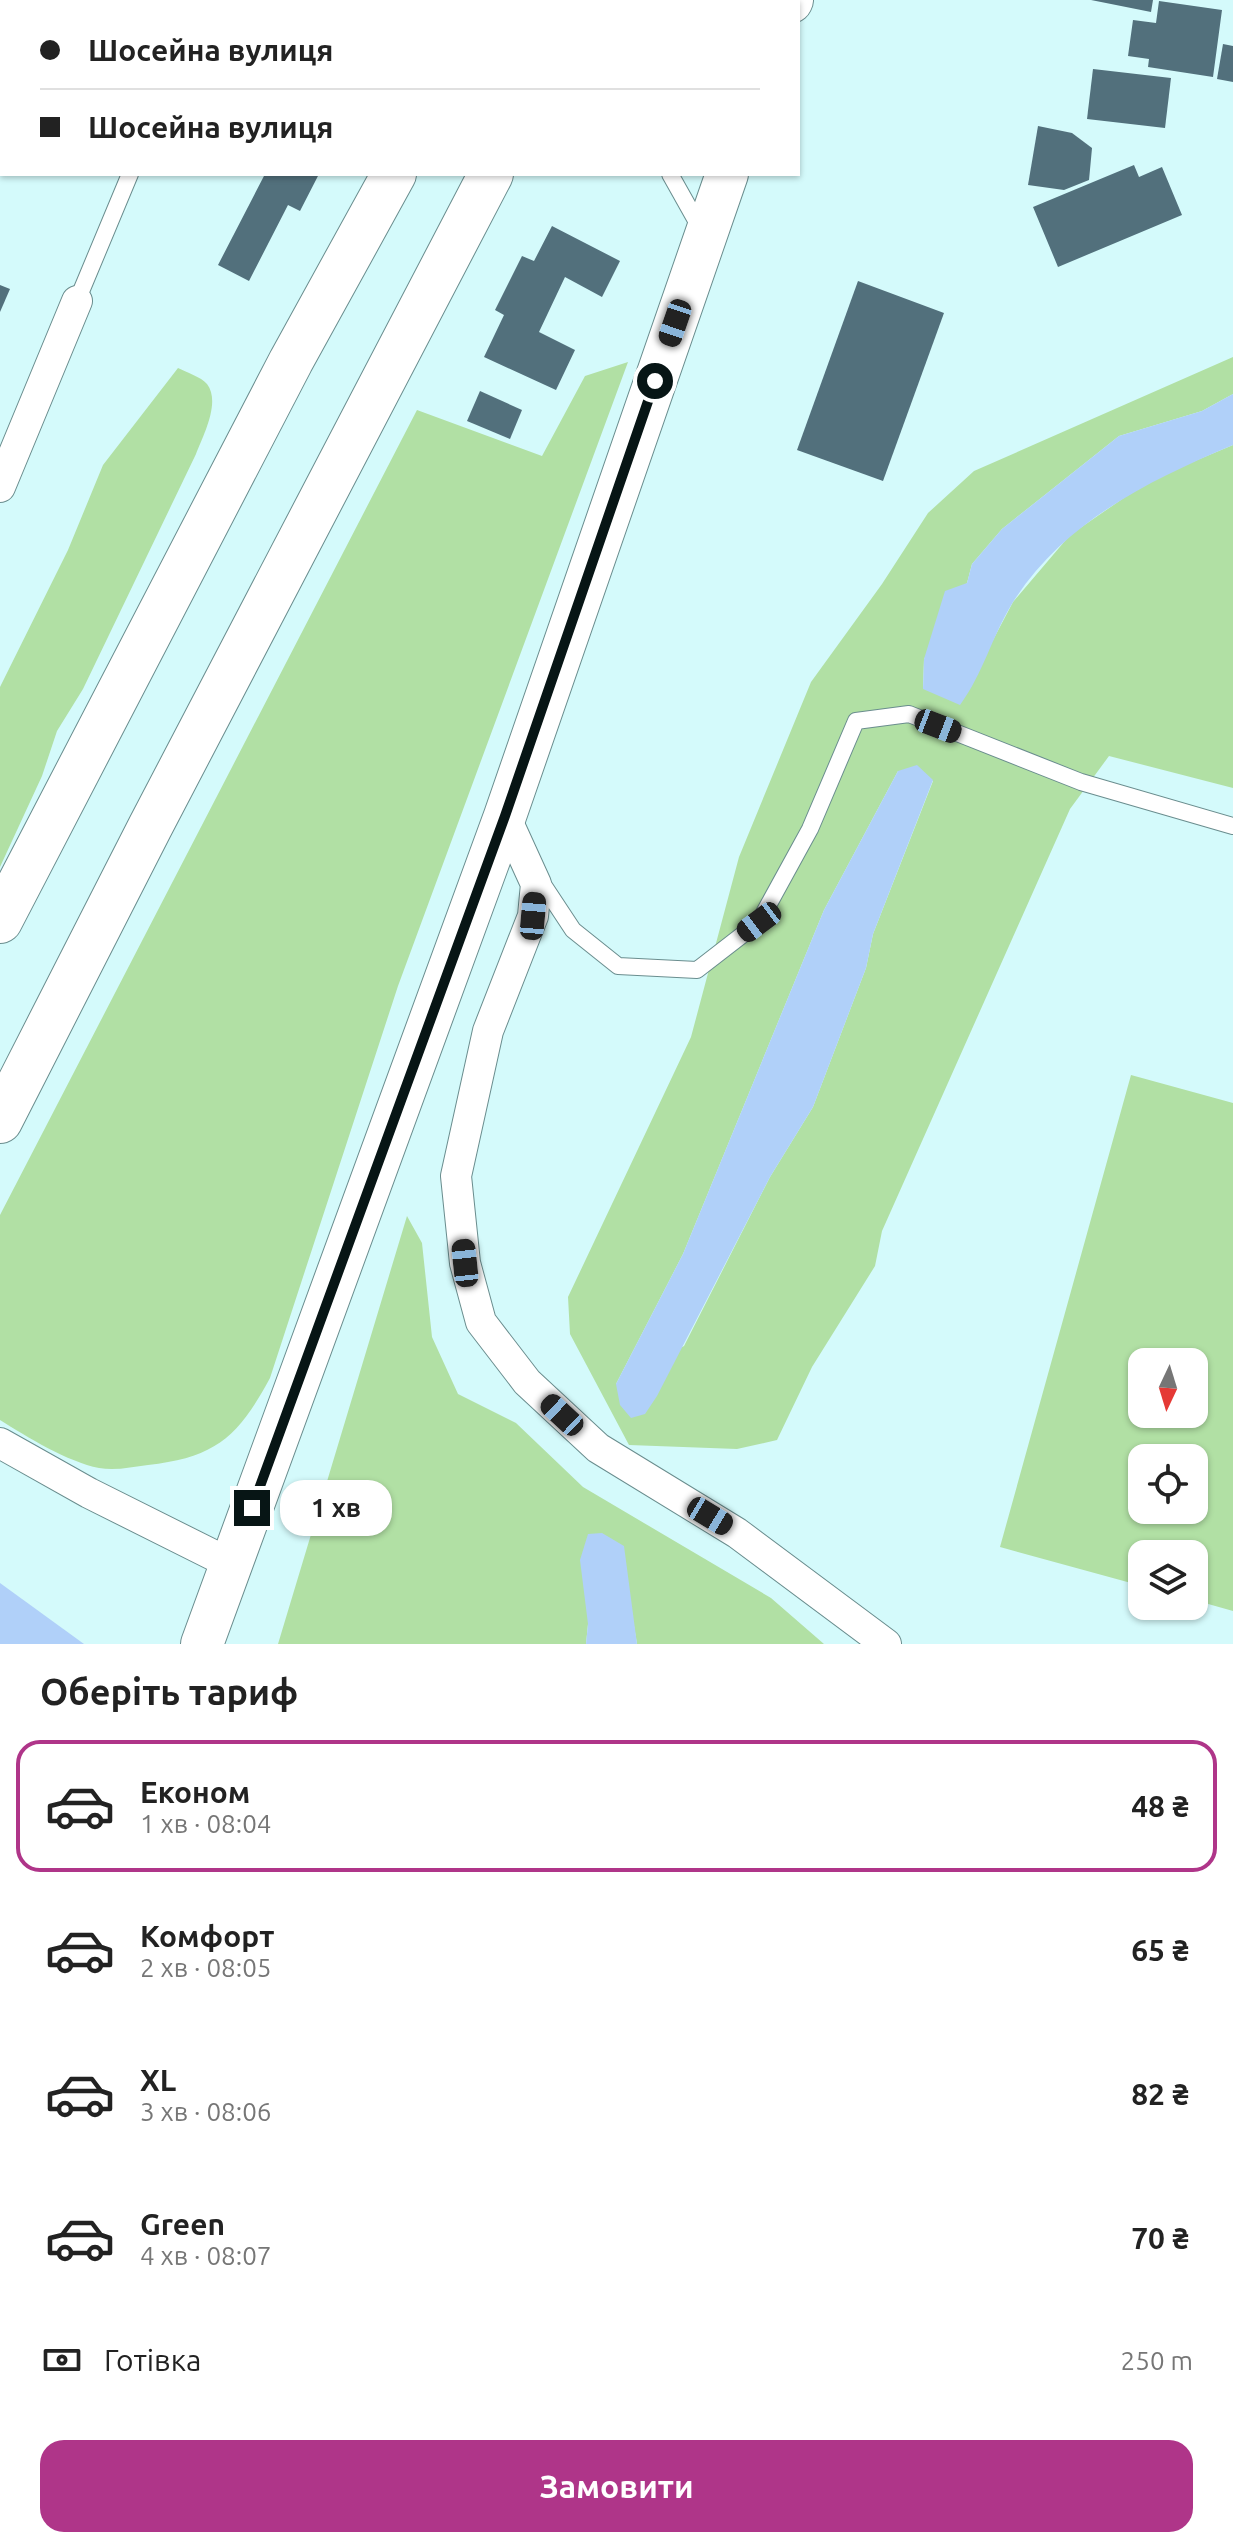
<!DOCTYPE html>
<html lang="uk">
<head>
<meta charset="utf-8">
<style>
  :root { --surface:#fff; --page:#f6f6f6; --text:#222; --muted:#767676; --line:#e0e0e0; --accent:#af3589 }
  body { margin:0; font-family:Ubuntu,sans-serif; background:var(--page); color:var(--text); height:100vh; display:flex; flex-direction:column; font-size:30px; white-space:nowrap }
  * { box-sizing:border-box; margin:0 }
  p { font-size:26px; color:var(--muted) }
  .icon { flex:none; width:44px; height:44px; fill:none; stroke:currentColor; stroke-width:2; stroke-linecap:round; stroke-linejoin:round }
  .map { position:relative; height:1644px; overflow:hidden }
  .side { display:flex; flex-direction:column; background:var(--surface); flex:1 }
  .side>* { flex:none }
  .banner { position:absolute; left:0px; top:0px; width:800px; height:176px; box-shadow:0 2px 6px #0004; display:grid; align-content:center; height:176px; padding:0 40px; background:var(--surface) }
  .needle { width:52px; rotate:184deg }
  .tools { position:absolute; left:1128px; top:1348px; display:grid; gap:16px }
  .tools a { display:grid; place-items:center; width:80px; height:80px; border-radius:16px; background:var(--surface); box-shadow:0 2px 6px #0004; font-size:40px }
  .end { position:absolute; width:36px; height:36px; margin:-18px; border:10px solid #071515; background:#fff; box-shadow:0 0 0 4px #fff }
  .from { border-radius:50% }
  .bubble { position:absolute; height:56px; border-radius:24px; background:var(--surface); box-shadow:0 2px 6px #0004; font-size:26px; font-weight:600; line-height:56px; text-align:center }
  .car { position:absolute; width:24px; height:48px; margin:-24px -12px; border-radius:10px; box-shadow:0 0 6px 2px #0007; background:linear-gradient(#222 24%,#8ab4d8 0 40%,#222 0 76%,#8ab4d8 0 86%,#222 0) }
  .banner b { display:flex; align-items:center; gap:28px; height:76px; font-size:30px }
  .banner b+b { border-top:2px solid var(--line) }
  .banner i { width:20px; height:20px; background:var(--text) }
  ul { padding:0; list-style:none }
  li { display:flex; align-items:center; gap:24px; height:132px; margin:0 16px 12px; padding:0 24px; border:4px solid transparent; border-radius:24px }
  li div { flex:1 }
  li b { display:block; font-size:30px }
  li em { font-style:normal; font-weight:600 }
  li.active { border-color:var(--accent) }
  li>.icon { width:72px; height:72px; stroke-width:1.5 }
  h2 { padding:0 40px; font-size:36px; line-height:96px }
  .pay { display:flex; align-items:center; gap:20px; height:88px; padding:0 40px; font-size:30px }
  .pay p { margin-inline-start:auto }
  .primary-button { display:flex; gap:16px; margin-top:auto; padding:16px 40px }
  .primary-button a { flex:1; height:92px; border-radius:24px; background:var(--accent); color:#fff; font-size:32px; font-weight:600; line-height:92px; text-align:center }
  .map>svg:first-child { display:block }
</style>
</head>
<body>
<div class="map">
<svg width="1233" height="1644" viewBox="0 0 1233 1644">
  <rect width="100%" height="100%" fill="#d4fafb"/>
  <!-- green -->
  <g fill="#b1e0a4" fill-rule="evenodd">
    <path d="M1233 357V394L1202 411 1119 436 1002 529 972 564 967 583 924 659 923 689 993 640 1013 602 1070 535 1128 495 1171 471 1233 445V788L1109 756 1070 809 882 1231 875 1266 812 1367 777 1440 737 1449 629 1445 570 1334 568 1297 691 1037 739 857 811 682 882 584 928 513 974 471ZM898 771 933 781 873 934 866 968 813 1107 770 1177 684 1346 616 1384 683 1254 824 910Z"/>
    <path d="M628 362 398 986 270 1378C238 1437 216 1457 148 1465 132 1467 115 1471 99 1468 68 1462 27 1437 0 1420V1215L417 410 542 456 585 376Z"/>
    <path d="M178 368C186 372 201 377 207 384 221 402 203 436 196 454L83 689 57 731 42 776 0 867V687L68 550 103 465Z"/>
    <path d="M1131 1075 1233 1103V1611L1194 1600V1554H1142V1586L1000 1547ZM1142 1362H1194V1414H1142ZM1194 1458V1510H1142V1458Z"/>
    <polygon points="407,1216 422,1243 432,1337 458,1394 516,1423 583,1487 771,1598 824,1644 637,1644 629,1596 588,1624 586,1644 278,1644"/>
  </g>
  <!-- water -->
  <g fill="#b0d0f9">
    <path d="M1233 394V445C1148 481 1064 522 1013 602 992 636 983 674 960 705L923 689 924 659 945 591 967 583 972 564 1002 529 1119 436 1202 411Z"/>
    <polygon points="917,765 933,780 873,934 866,968 813,1107 770,1177 657,1396 645,1414 631,1418 620,1405 616,1384 683,1254 824,910 898,771"/>
    <polygon points="602,1533 624,1546 637,1644 586,1644 588,1624 580,1560 588,1534"/>
    <polygon points="0,1583 84,1644 0,1644"/>
  </g>
  <!-- building -->
  <g fill="#52707c">
    <polygon points="1091,0 1153,0 1151,12"/>
    <polygon points="1159,1 1222,10 1213,77 1148,67 1149,59 1128,56 1133,20 1156,23"/>
    <polygon points="1223,44 1233,46 1233,82 1217,79"/>
    <polygon points="1093,69 1171,78 1165,128 1087,119"/>
    <polygon points="1038,126 1072,133 1092,148 1089,180 1064,190 1028,185"/>
    <polygon points="1134,165 1139,177 1162,167 1182,215 1058,267 1033,207"/>
    <polygon points="265,174 319,174 300,211 288,205 249,281 218,265"/>
    <polygon points="552,226 620,261 602,297 565,277 539,332 575,350 556,390 484,357 504,315 495,310 522,256 534,261"/>
    <polygon points="858,281 944,313 883,481 797,450"/>
    <polygon points="0,285 10,289 0,312"/>
    <polygon points="480,391 522,410 510,439 467,421"/>
  </g>
  <g fill="none" stroke-linecap="round" stroke-linejoin="round">
    <!-- lane casing -->
    <g stroke="#6a8d8e" stroke-width="18">
      <g id="lane">
        <polyline points="612,0 613,2"/>
        <polyline points="738,0 740,2"/>
        <polyline points="216,2 217,0"/>
        <polyline points="670,174 702,231"/>
        <polyline points="77,301 130,174"/>
        <polyline points="540,880 573,930 618,966 697,970 759,922 810,829 856,721 909,714 1081,782 1233,826"/>
      </g>
    </g>
    <!-- street casing -->
    <g stroke="#6a8d8e" stroke-width="32">
      <g id="street">
        <polyline points="0,487 77,301"/>
        <polyline points="505,816 536,884 533,916 488,1031 456,1176 465,1263 481,1322 527,1382 598,1448 737,1533 886,1644"/>
        <polyline points="0,1443 89,1493 231,1564"/>
      </g>
    </g>
    <!-- secondary casing -->
    <g stroke="#6a8d8e" stroke-width="44">
      <g id="secondary">
        <polyline points="791,2 792,0"/>
        <polyline points="202,1644 505,816 727,174"/>
      </g>
    </g>
    <!-- highway casing -->
    <g stroke="#6a8d8e" stroke-width="46">
      <g id="highway">
        <polyline points="475,2 476,0"/>
        <polyline points="581,2 582,0"/>
        <polyline points="0,921 291,361 394,174"/>
        <polyline points="0,1121 150,827 491,174"/>
      </g>
    </g>
    <!-- lane -->
    <use href="#lane" stroke="#fff" stroke-width="16"/>
    <!-- street -->
    <use href="#street" stroke="#fff" stroke-width="30"/>
    <!-- secondary -->
    <use href="#secondary" stroke="#fff" stroke-width="42"/>
    <!-- highway -->
    <use href="#highway" stroke="#fff" stroke-width="44"/>
  </g>
  <g fill="none" stroke-linecap="round" stroke-linejoin="round">
    <!-- route -->
    <polyline stroke="#071515" stroke-width="10" points="252,1508 505,816 655,381"/>
  </g>
</svg>
<div class="tools">
<a><svg class="needle" viewBox="-14 -14 28 28"><path d="M0-13l5 13h-10z" fill="#e53935"/><path d="M0 13l5-13h-10z" fill="#767676"/></svg></a>
<a><svg class="icon" aria-label="locate" viewBox="0 0 24 24"><circle cx="12" cy="12" r="6"/><path d="M12 2v4M12 18v4M2 12h4M18 12h4"/></svg></a>
<a><svg class="icon" aria-label="layers" viewBox="0 0 24 24"><path d="M12 4l9 5-9 5-9-5zM3 14l9 5 9-5"/></svg></a>
</div>
<i class="end from" style="left:655px;top:381px"></i>
<i class="end" style="left:252px;top:1508px"></i>
<div class="bubble" style="left:280px;top:1480px;width:112px">1 хв</div>
<i class="car" style="left:675px;top:323px;rotate:199deg"></i>
<i class="car" style="left:938px;top:726px;rotate:111deg"></i>
<i class="car" style="left:533px;top:916px;rotate:5deg"></i>
<i class="car" style="left:759px;top:922px;rotate:233deg"></i>
<i class="car" style="left:465px;top:1263px;rotate:354deg"></i>
<i class="car" style="left:562px;top:1415px;rotate:313deg"></i>
<i class="car" style="left:710px;top:1516px;rotate:121deg"></i>
<div class="banner">
<b><i class="from"></i>Шосейна вулиця</b>
<b><i></i>Шосейна вулиця</b>
</div>
</div>
<section class="side">
<h2>Оберіть тариф</h2>
<ul>
<li class="active"><svg class="icon" aria-label="car" viewBox="0 0 24 24"><path d="M5 17H2v-5l4-1 3-4h7l3 4 3 1v5h-3M9 17h6M6 11h13"/><circle cx="7" cy="17" r="2"/><circle cx="17" cy="17" r="2"/></svg><div><b>Економ</b><p>1 хв · 08:04</p></div><em>48 ₴</em></li>
<li><svg class="icon" aria-label="car" viewBox="0 0 24 24"><path d="M5 17H2v-5l4-1 3-4h7l3 4 3 1v5h-3M9 17h6M6 11h13"/><circle cx="7" cy="17" r="2"/><circle cx="17" cy="17" r="2"/></svg><div><b>Комфорт</b><p>2 хв · 08:05</p></div><em>65 ₴</em></li>
<li><svg class="icon" aria-label="car" viewBox="0 0 24 24"><path d="M5 17H2v-5l4-1 3-4h7l3 4 3 1v5h-3M9 17h6M6 11h13"/><circle cx="7" cy="17" r="2"/><circle cx="17" cy="17" r="2"/></svg><div><b>XL</b><p>3 хв · 08:06</p></div><em>82 ₴</em></li>
<li><svg class="icon" aria-label="car" viewBox="0 0 24 24"><path d="M5 17H2v-5l4-1 3-4h7l3 4 3 1v5h-3M9 17h6M6 11h13"/><circle cx="7" cy="17" r="2"/><circle cx="17" cy="17" r="2"/></svg><div><b>Green</b><p>4 хв · 08:07</p></div><em>70 ₴</em></li>
</ul>
<div class="pay"><svg class="icon" aria-label="cash" viewBox="0 0 24 24"><path d="M3 7h18v10H3z"/><circle cx="12" cy="12" r="2"/></svg>Готівка<p>250 m</p></div>
<div class="primary-button"><a>Замовити</a></div>
</section>
</body>
</html>
